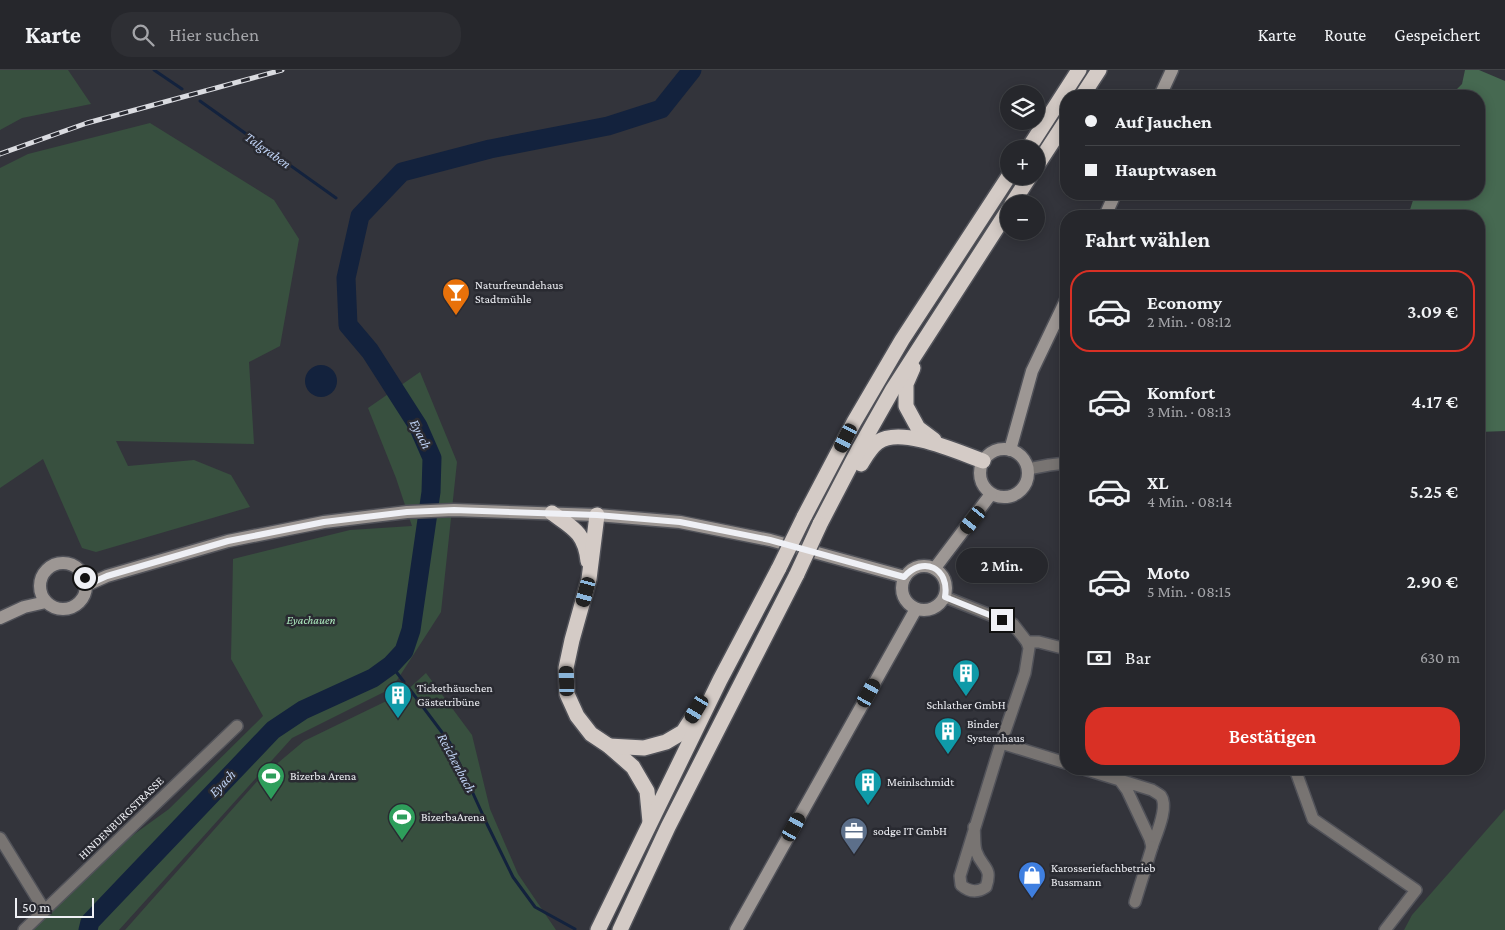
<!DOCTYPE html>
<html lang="de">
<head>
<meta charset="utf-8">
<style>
  :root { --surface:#26272c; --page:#2e2f34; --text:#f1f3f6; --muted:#a4a5a9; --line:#424448; --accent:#d93025 }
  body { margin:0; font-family:"Crimson Pro",serif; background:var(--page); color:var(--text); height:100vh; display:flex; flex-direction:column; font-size:19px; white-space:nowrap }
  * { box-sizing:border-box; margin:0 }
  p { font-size:16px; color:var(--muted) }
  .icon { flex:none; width:28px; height:28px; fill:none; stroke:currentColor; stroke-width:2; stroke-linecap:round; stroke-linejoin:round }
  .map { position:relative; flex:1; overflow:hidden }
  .details { position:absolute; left:1060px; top:140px; width:425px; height:565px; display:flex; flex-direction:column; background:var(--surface); border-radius:20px; box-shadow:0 2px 12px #0003,0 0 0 1px var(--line) }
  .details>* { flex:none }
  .guide { position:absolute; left:1060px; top:20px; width:425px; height:110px; border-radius:20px; box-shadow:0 2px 12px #0003,0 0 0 1px var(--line); display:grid; align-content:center; height:110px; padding:0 25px; background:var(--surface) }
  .tools { position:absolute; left:1000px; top:15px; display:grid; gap:10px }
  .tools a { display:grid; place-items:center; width:45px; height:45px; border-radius:50%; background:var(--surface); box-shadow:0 2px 12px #0003,0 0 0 1px var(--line); font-size:25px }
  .scale { position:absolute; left:15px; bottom:12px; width:79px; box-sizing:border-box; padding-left:5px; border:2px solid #eff0f5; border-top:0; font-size:14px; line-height:18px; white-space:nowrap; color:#eff0f5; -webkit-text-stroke:4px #292a31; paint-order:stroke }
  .end { position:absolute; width:22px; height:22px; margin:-11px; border:6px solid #eff0f5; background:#111; box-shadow:0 0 0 2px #111 }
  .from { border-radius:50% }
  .bubble { position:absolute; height:35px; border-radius:18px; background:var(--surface); box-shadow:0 2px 12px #0003,0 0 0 1px var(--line); font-size:16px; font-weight:600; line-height:35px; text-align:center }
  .car { position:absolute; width:15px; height:30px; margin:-15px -8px; border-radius:6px; box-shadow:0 0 4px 1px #0007; background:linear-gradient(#222 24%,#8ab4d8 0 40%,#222 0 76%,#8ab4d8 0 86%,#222 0) }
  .guide b { display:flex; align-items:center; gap:18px; height:48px; font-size:19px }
  .guide b+b { border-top:1px solid var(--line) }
  .guide i { width:12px; height:12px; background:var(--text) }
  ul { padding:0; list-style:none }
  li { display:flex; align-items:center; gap:15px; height:82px; margin:0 10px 8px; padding:0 15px; border:2px solid transparent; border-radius:20px }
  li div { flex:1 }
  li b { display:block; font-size:19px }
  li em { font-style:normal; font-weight:600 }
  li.active { border-color:var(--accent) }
  li>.icon { width:45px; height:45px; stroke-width:1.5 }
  h2 { padding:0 25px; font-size:22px; line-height:60px }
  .pay { display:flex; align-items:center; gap:12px; height:55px; padding:0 25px; font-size:19px }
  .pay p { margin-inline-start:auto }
  .action { display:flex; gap:10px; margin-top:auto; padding:10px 25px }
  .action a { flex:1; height:58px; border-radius:20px; background:var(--accent); color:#fff; font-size:20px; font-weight:600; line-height:58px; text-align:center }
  header { display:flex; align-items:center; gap:30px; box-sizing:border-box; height:70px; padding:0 25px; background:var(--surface); border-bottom:1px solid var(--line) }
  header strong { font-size:24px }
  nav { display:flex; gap:28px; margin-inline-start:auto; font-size:18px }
  .search { width:350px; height:45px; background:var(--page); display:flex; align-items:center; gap:12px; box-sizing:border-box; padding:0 18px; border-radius:20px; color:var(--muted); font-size:19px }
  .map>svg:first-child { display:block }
</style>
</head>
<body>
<header>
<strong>Karte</strong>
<div class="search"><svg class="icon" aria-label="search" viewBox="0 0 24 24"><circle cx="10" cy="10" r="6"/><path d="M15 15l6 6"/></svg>Hier suchen</div>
<nav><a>Karte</a><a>Route</a><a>Gespeichert</a></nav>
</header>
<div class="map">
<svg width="1505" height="860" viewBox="0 0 1505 860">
  <rect width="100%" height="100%" fill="#33343b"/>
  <!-- green -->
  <g fill="#38503f">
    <polygon points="0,0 68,0 91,34 22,48 0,60"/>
    <polygon points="150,53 274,130 299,169 280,276 249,292 254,374 116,371 128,396 194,390 231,405 250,437 96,482 82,478 43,389 0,418 0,98 28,84"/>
    <polygon points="420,302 457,392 441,542 392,618 292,668 119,860 29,860 122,773 169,739 263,646 231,589 233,489 350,460 412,456 396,408 368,338"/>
    <polygon points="426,603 472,665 490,739 518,804 556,860 125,860 260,708 304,671 405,622"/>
    <polygon points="1505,739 1505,860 1404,860 1412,845"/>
  </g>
  <!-- forest -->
  <polygon fill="#466951" points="1465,0 1479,0 1505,11 1505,361 1479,362 1479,146 1408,146 1415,124 1479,124 1479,26 1456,26 1455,21 1462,14"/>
  <!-- water -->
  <circle fill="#13223d" cx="321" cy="311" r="16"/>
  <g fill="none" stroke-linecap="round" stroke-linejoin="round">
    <!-- stream -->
    <g stroke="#13223d" stroke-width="3">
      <polyline points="154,0 182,19"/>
      <polyline points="200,31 336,128"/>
      <polyline points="391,595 404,612"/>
      <polyline points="408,617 450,673 487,754 513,807 535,837 575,859"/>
    </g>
    <!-- river -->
    <polyline stroke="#13223d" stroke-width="19" points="88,860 90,852 273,660 303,640 373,608 391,595 404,581 411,560 431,422 432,388 418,356 370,281 348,255 346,208 360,146 402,102 490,79 608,56 661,39 692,0"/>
    <!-- street casing -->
    <g stroke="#515259" stroke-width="14">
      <g id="street">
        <polyline points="1028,399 1049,395 1066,393"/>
        <path d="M945 527 1013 554 1027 572 1029 578 1025 603 1001 673 960 806 961 815C969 822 977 823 986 817 993 796 982 799 976 781 974 774 975 765 974 757"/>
        <polyline points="1027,572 1039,572 1066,579"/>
        <polyline points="1001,673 1066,693"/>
        <path d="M1084 699 1152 720C1155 722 1159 724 1161 726 1169 737 1156 765 1152 777L1150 769 1127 720 1119 709"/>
        <polyline points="1295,699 1313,749 1416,820 1385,860"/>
        <polyline points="0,768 45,841"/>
        <polyline points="1135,832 1152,777"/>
        <polyline points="24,860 237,656"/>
      </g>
    </g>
    <!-- secondary casing -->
    <g stroke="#515259" stroke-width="15">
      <g id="secondary">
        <polyline points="1160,26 1172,0"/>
        <polyline points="1105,146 1115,124"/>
        <circle cx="1004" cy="403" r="24"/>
        <polyline points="1010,380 1032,301 1066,230"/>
        <circle cx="63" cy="516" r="23"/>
        <circle cx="924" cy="518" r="22"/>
        <polyline points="935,498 991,424"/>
        <polyline points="87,515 107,506 228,471 324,452 407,442 454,440 597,445 680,452 770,470 905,507"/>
        <polyline points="0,548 24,537 46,532"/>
        <polyline points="736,860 916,539"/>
      </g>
    </g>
    <!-- highway casing -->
    <g stroke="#515259" stroke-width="18">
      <g id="highway">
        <polyline points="1082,26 1099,0"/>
        <polyline points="1028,79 1079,0"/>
        <polyline points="1036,97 1066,51"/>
        <polyline points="1012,134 1030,106"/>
        <polyline points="913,298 906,314 906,336 918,358 934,370"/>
        <path d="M861 394C866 386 870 378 878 372 901 356 958 382 983 391"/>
        <path d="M552 443C573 458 585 463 588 491"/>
        <polyline points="597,445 589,509 572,570 566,598 567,624 577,646 591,664 609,676 633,697 647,721 650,752"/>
        <polyline points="804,447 854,352 902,270 1009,106"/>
        <polyline points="820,454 859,379 893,319 1009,139"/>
        <polyline points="609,676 644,678 666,672 683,662 694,645"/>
        <polyline points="598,860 720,610 779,498"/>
        <polyline points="620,860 668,757 797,504"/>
      </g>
    </g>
    <!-- street -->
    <use href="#street" stroke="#787472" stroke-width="11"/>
    <!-- secondary -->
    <use href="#secondary" stroke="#9d9794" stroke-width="12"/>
    <!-- highway -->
    <use href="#highway" stroke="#d4cbc6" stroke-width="15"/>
    <!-- rail casing -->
    <g stroke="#dadbe0" stroke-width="5">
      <polyline id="rail" points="0,84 87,53 282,0"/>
    </g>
    <!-- rail -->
    <use href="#rail" stroke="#292a31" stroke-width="3" stroke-dasharray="9" stroke-linecap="butt"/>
    <!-- highway-bridge casing -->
    <g stroke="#515259" stroke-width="18" stroke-linecap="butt">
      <g id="highway-bridge">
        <polyline points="779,498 804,447"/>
        <polyline points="797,504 820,454"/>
      </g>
    </g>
    <!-- highway-bridge -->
    <use href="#highway-bridge" stroke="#d4cbc6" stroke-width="15"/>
  </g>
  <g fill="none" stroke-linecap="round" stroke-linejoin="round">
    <!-- route -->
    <path stroke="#eff0f5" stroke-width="6" d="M85 508 87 515 107 506 228 471 324 452 407 442 454 440 597 445 680 452 770 470 904 507C923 485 950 498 945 527L1002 550"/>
  </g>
  <!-- icons -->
  <defs>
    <g id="bar-pin" transform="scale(1.4375)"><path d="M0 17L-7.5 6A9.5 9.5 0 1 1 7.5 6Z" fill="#e8710a" stroke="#292a31"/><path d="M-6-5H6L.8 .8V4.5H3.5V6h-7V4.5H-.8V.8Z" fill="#fff"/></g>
    <g id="building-pin" transform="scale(1.4375)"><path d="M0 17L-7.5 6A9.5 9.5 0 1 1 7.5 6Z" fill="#0f9aa8" stroke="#292a31"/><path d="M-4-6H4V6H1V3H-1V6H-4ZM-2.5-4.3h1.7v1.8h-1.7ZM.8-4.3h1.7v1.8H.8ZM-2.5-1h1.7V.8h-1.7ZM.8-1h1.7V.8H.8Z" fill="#fff"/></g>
    <g id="stadium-pin" transform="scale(1.4375)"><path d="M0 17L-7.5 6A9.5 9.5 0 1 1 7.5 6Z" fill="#2e9e5b" stroke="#292a31"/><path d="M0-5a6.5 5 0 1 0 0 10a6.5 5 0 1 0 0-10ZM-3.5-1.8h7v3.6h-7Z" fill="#fff"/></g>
    <g id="office-pin" transform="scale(1.4375)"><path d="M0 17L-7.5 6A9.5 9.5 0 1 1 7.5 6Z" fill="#5c6f8a" stroke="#292a31"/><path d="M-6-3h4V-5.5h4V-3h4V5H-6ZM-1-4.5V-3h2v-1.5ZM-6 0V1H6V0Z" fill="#fff"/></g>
    <g id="shop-pin" transform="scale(1.4375)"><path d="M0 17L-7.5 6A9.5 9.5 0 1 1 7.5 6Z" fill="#3f7fe0" stroke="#292a31"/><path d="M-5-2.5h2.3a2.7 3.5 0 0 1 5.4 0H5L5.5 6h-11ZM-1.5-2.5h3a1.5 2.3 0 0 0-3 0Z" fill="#fff"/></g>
  </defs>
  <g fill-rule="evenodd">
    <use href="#bar-pin" x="456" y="222"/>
    <use href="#building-pin" x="966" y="603"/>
    <use href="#building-pin" x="398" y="625"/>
    <use href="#building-pin" x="948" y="661"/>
    <use href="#stadium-pin" x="271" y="706"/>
    <use href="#building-pin" x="868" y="712"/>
    <use href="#stadium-pin" x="402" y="747"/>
    <use href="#office-pin" x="854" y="761"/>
    <use href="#shop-pin" x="1032" y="805"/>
  </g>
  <g text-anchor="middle" stroke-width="5" stroke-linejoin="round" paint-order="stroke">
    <!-- poi labels -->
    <g font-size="12" fill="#eff0f5" stroke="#292a31" text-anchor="start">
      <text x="475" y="219">Naturfreundehaus<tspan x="475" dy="14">Stadtmühle</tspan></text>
      <text x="417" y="622">Tickethäuschen<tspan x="417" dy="14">Gästetribüne</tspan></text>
      <text x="966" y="639" text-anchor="middle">Schlather GmbH</text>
      <text x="967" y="658">Binder<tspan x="967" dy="14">Systemhaus</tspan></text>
      <text x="290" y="710">Bizerba Arena</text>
      <text x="887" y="716">Meinlschmidt</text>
      <text x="421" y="751">BizerbaArena</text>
      <text x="873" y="765">sodge IT GmbH</text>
      <text x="1051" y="802">Karosseriefachbetrieb<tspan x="1051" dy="14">Bussmann</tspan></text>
    </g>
    <!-- park labels -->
    <g font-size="12" font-style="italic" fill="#afecc0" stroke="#292a31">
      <text x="311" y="554">Eyachauen</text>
    </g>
    <!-- street labels -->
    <g font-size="12" fill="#eff0f5" stroke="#292a31">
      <text transform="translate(121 748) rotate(-44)" y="4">HINDENBURGSTRASSE</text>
    </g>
    <!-- water labels -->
    <g font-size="14" font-style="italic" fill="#bfd2f4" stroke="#292a31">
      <text transform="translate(268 80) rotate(35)" y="5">Talgraben</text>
      <text transform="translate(421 364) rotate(63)" y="5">Eyach</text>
      <text transform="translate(457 693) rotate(62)" y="5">Reichenbach</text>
      <text transform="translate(222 713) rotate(-46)" y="5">Eyach</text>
    </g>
  </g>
</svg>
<div class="tools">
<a><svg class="icon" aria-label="layers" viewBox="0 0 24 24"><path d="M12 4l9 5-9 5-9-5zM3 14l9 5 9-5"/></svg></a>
<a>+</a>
<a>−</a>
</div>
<div class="scale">50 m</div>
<i class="end from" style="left:85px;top:508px"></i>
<i class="end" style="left:1002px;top:550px"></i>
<div class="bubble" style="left:956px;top:478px;width:92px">2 Min.</div>
<i class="car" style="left:846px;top:368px;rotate:207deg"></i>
<i class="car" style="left:973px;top:450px;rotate:218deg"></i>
<i class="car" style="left:586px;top:522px;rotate:195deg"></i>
<i class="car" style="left:567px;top:611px;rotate:358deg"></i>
<i class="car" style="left:869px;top:623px;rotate:29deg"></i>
<i class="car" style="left:697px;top:639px;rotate:211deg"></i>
<i class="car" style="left:794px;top:757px;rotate:29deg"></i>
<div class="guide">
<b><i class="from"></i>Auf Jauchen</b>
<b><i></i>Hauptwasen</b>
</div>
<section class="details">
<h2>Fahrt wählen</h2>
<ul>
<li class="active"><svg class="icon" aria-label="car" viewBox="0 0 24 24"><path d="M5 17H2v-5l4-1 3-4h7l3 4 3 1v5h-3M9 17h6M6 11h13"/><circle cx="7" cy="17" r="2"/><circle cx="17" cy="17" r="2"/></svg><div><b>Economy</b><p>2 Min. · 08:12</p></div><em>3.09 €</em></li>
<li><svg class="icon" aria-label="car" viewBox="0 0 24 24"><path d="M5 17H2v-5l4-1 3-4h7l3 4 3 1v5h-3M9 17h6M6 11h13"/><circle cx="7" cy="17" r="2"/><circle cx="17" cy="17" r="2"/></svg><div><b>Komfort</b><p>3 Min. · 08:13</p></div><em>4.17 €</em></li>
<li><svg class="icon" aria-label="car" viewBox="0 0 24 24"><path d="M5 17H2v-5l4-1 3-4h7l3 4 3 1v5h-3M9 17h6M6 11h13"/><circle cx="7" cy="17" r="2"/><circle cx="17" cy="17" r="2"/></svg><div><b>XL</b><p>4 Min. · 08:14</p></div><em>5.25 €</em></li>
<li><svg class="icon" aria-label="car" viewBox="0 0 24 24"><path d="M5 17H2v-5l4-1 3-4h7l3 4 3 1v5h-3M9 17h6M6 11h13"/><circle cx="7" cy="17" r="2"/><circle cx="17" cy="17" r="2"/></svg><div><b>Moto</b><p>5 Min. · 08:15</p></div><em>2.90 €</em></li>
</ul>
<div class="pay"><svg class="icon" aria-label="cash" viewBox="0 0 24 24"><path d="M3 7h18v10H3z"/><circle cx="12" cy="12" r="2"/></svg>Bar<p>630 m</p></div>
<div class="action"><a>Bestätigen</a></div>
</section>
</div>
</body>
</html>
